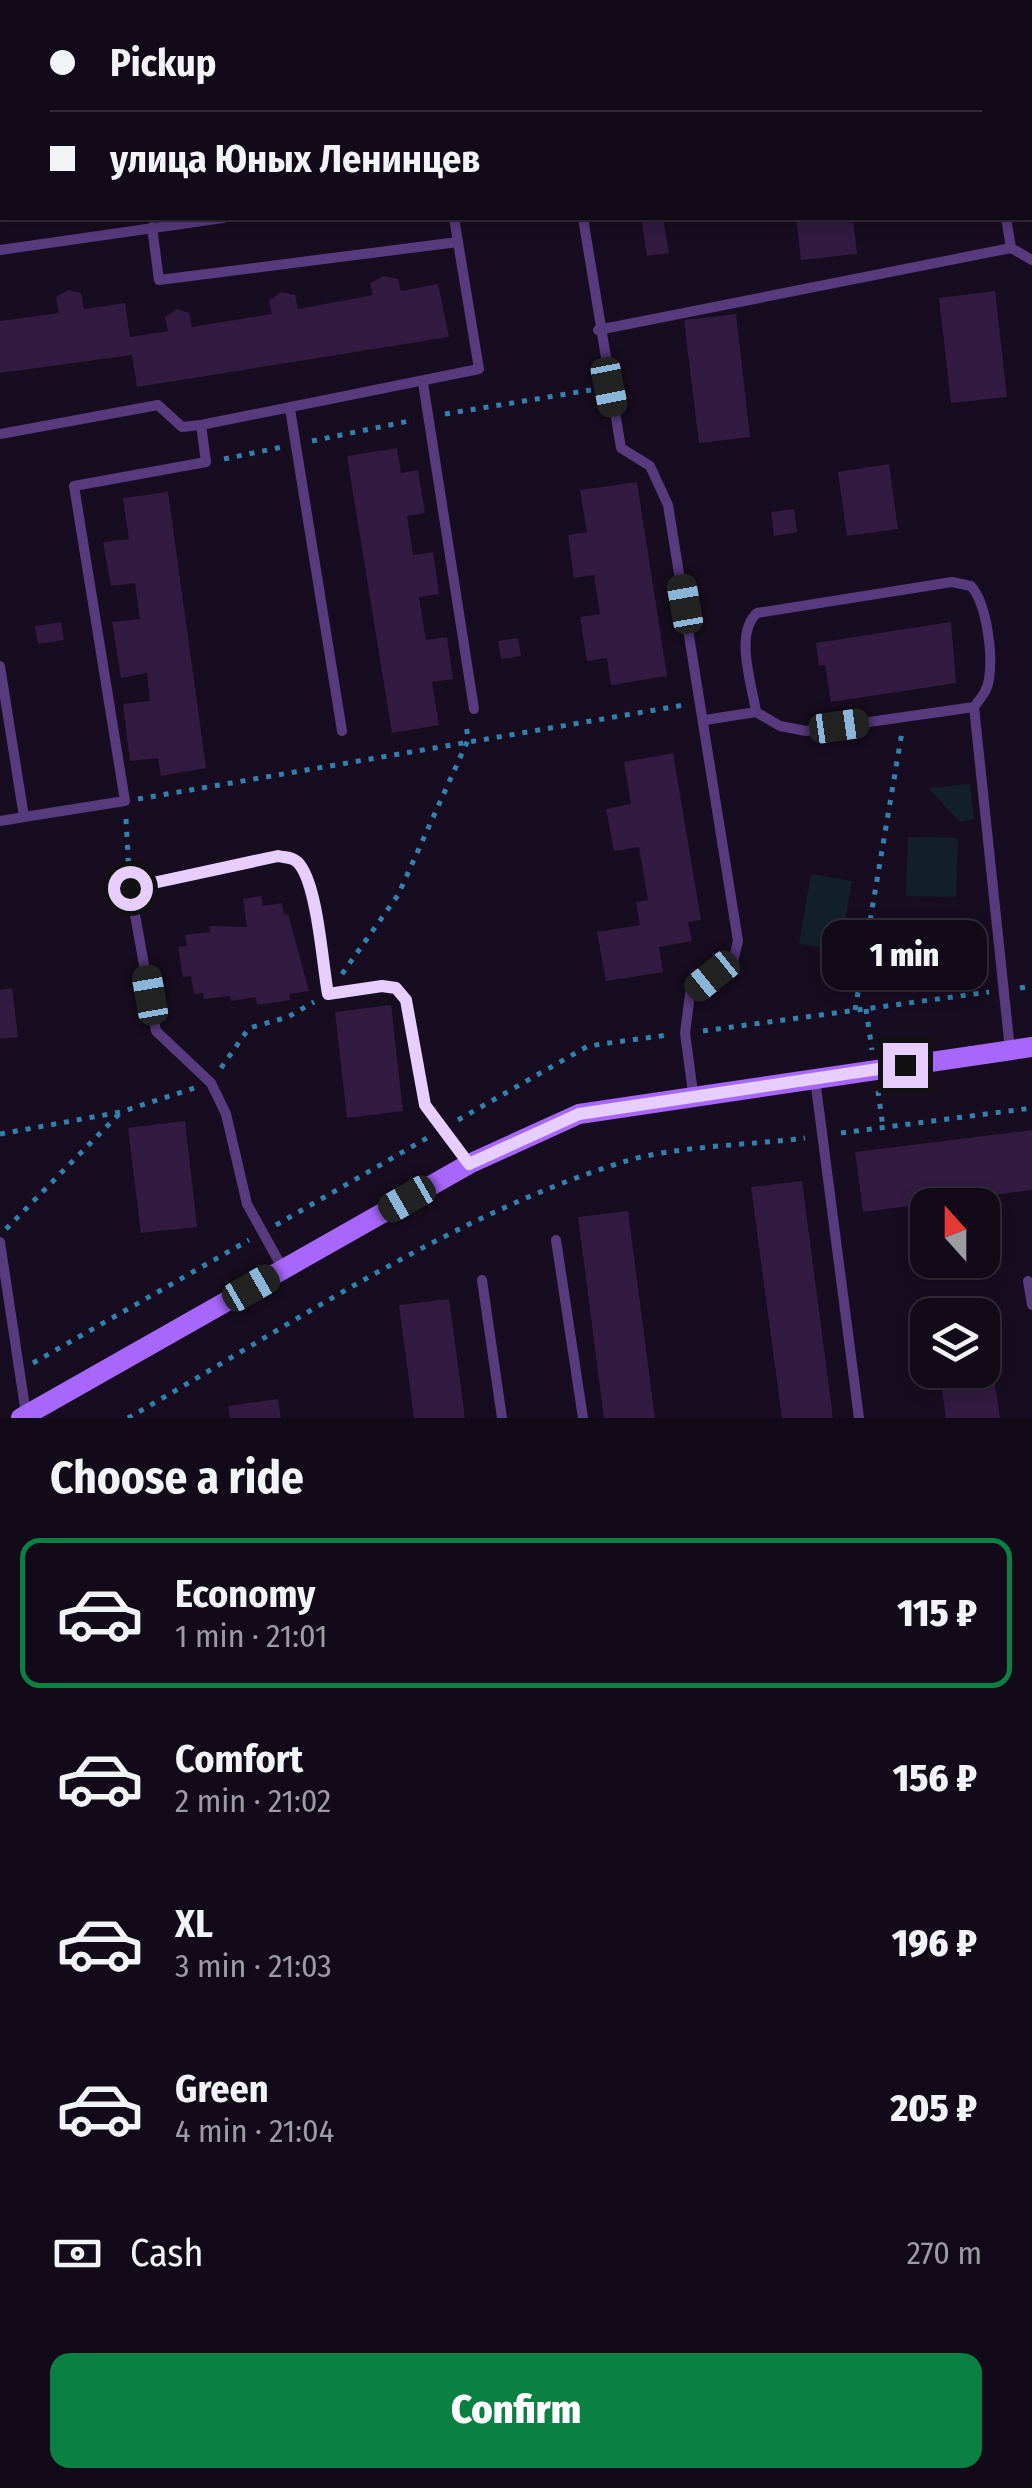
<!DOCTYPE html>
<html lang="en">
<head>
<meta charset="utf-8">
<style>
  :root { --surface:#120a18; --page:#1f1825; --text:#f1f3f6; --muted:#9c9aa2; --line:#312b37; --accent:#0b8043 }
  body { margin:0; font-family:"Fira Sans Condensed",sans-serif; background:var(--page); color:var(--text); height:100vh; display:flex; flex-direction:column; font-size:38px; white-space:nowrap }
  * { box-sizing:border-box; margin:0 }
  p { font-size:32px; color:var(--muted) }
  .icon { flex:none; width:55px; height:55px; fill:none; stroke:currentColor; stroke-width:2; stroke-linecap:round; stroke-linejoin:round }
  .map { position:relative; height:1418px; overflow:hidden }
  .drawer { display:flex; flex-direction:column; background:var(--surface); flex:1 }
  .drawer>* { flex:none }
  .guide { position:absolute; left:0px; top:0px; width:1032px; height:220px; box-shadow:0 5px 15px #0003,0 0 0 2px var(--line); display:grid; align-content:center; height:220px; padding:0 50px; background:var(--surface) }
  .needle { width:65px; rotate:339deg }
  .tools { position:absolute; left:910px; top:1188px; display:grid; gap:20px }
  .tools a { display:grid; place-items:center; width:90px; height:90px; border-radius:20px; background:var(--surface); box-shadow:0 5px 15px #0003,0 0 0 2px var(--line); font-size:50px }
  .end { position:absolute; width:45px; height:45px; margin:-22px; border:12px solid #e7cefe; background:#111; box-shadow:0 0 0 5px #111 }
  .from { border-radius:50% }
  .bubble { position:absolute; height:70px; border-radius:20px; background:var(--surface); box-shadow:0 5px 15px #0003,0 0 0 2px var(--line); font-size:32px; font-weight:800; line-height:70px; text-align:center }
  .car { position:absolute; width:30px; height:60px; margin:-30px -15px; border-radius:12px; box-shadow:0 0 8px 2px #0007; background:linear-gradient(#222 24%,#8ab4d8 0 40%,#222 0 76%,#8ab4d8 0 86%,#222 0) }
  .guide b { display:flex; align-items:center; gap:35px; height:95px; font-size:38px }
  .guide b+b { border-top:2px solid var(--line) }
  .guide i { width:25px; height:25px; background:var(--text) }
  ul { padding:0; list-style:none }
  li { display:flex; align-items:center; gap:30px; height:150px; margin:0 20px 15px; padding:0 30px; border:5px solid transparent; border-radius:20px }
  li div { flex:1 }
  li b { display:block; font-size:38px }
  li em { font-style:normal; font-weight:800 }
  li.active { border-color:var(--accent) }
  li>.icon { width:90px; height:90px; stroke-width:1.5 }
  h2 { padding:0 50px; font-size:45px; line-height:120px }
  .pay { display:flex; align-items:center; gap:25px; height:110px; padding:0 50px; font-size:38px }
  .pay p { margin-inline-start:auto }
  .cta { display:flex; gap:20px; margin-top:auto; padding:20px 50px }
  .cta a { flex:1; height:115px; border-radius:20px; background:var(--accent); color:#fff; font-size:40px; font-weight:800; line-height:115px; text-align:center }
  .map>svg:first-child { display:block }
</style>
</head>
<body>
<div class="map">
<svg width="1032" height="1418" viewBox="0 0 1032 1418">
  <rect width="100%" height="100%" fill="#180d20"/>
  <!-- green -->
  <g fill="#11202a">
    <polygon points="970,784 974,819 960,822 928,788"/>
    <polygon points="908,837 958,838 956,897 906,896"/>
    <polygon points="811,874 852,881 840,951 799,944"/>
  </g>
  <!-- building -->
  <g fill="#321a40">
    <polygon points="641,218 663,218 669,253 647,256"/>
    <polygon points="796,218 853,218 857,254 801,260"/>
    <polygon points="384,276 398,279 401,291 438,284 449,337 137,387 132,355 0,373 0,321 59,313 56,297 68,290 81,293 84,309 125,303 130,337 168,331 165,317 177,309 189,313 192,327 272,314 269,301 281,292 295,295 298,309 373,295 370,283"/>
    <polygon points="995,291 1007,397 951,403 939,298"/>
    <polygon points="736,314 750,437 699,443 684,320"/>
    <polygon points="397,448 401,473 418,470 425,513 407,516 413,555 433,552 439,594 419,597 426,640 447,637 453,679 432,682 439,725 392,733 347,456"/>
    <polygon points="889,464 898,529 847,536 838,472"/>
    <polygon points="637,482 667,676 611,685 607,658 587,661 580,617 600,614 594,575 574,578 568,535 587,532 580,490"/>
    <polygon points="168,492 206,768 161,776 158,758 130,761 123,704 150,701 147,673 121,678 112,622 140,619 135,583 111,586 103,542 129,539 123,498"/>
    <polygon points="794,509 797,532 774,536 771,512"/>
    <polygon points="61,622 64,640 38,644 35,626"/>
    <polygon points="951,622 956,683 831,702 825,665 819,666 816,643"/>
    <polygon points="518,638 521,656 501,659 498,641"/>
    <polygon points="673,753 701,920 688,922 692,941 659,947 663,972 606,981 597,932 640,925 636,902 648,900 639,847 614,851 606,809 631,804 624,762"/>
    <polygon points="261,896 263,906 282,903 284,915 288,914 309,991 289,994 290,1000 257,1005 256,997 231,1001 230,996 204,999 203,993 194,994 191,976 183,977 178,947 187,946 185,935 210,932 209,926 247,927 243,899"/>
    <polygon points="12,988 18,1037 0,1039 0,990"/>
    <polygon points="391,1005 403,1111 347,1118 335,1012"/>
    <polygon points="185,1121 197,1227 141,1233 128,1128"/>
    <polygon points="1032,1130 1032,1190 863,1212 855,1152"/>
    <polygon points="802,1181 825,1357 833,1418 782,1418 751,1187"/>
    <polygon points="628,1211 655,1418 604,1418 578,1217"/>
    <polygon points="449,1299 465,1418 414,1418 399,1305"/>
    <polygon points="983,1305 1000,1418 946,1418 939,1370 982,1370 982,1315 932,1313"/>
    <polygon points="278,1399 281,1418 230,1418 228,1406"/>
  </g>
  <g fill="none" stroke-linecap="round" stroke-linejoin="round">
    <!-- path -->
    <g stroke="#3182ae" stroke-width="5" stroke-dasharray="5 8" stroke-linecap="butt">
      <polyline points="445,414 597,389"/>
      <polyline points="312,441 414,420"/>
      <polyline points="224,459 282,447"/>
      <polyline points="138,799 684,705"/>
      <polyline points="126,819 129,873"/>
      <polyline points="342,974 398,895 468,740 466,723"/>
      <polyline points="1020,988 1032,986"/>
      <polyline points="866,1009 872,1050"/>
      <polyline points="855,1010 902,732"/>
      <polyline points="703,1031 989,992"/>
      <polyline points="221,1068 249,1028 288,1017 314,1002"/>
      <polyline points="878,1091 883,1127"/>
      <polyline points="458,1120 588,1046 667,1035"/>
      <polyline points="841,1133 1032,1108"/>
      <polyline points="0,1134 121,1112 194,1088"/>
      <polyline points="276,1225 427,1138"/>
      <polyline points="6,1229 121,1112"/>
      <polyline points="33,1363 249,1240"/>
      <path d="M128 1418C285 1329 451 1215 623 1162 673 1146 751 1145 805 1138"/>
    </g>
    <!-- service -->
    <g stroke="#583a7e" stroke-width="10">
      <polyline points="550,0 550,2"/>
      <polyline points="1031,0 1032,5"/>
      <polyline points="1030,88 1032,86"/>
      <polyline points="583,218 621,448 650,466 668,505 738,941 733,961 690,994 685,1033 693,1093"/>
      <polyline points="1006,218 1011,248"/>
      <polyline points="152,227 159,280 458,242"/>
      <polyline points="0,250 223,218"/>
      <polyline points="598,330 1011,248 1032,260"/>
      <polyline points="423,383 474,709"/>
      <polyline points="290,409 342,731"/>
      <polyline points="0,434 158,405 182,427 201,425 479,369 454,218"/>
      <polyline points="0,666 24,817 0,821"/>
      <polyline points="756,712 780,726 806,731 974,707"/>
      <path d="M705 720 756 712C752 684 734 634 757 613L952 582 971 586C987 604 993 655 989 679 988 690 980 699 974 707L1010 1050"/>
      <polyline points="24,817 125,801 74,486 206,462 201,425"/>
      <polyline points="815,1079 859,1418"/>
      <polyline points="556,1240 583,1418"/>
      <polyline points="0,1242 26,1414"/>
      <path d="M283 1269 247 1204 226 1114 211 1083 156 1031 130 887 278 856C281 857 292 858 294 859 313 870 324 970 328 994L382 986 397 989 406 1000 425 1105 469 1164"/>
      <polyline points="482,1280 502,1418"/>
      <polyline points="1028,1281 1032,1305"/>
    </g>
    <!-- secondary -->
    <polyline stroke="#a867fb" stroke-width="20" points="21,1418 469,1164 579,1114 1032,1047"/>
  </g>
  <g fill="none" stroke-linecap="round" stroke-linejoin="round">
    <!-- route -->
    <path stroke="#e7cefe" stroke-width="12" d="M130 888 278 856C287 858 294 857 300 865 318 889 322 962 328 994L382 986 396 988 406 1000 425 1105 469 1164 579 1114 905 1065"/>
  </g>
</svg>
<div class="tools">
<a><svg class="needle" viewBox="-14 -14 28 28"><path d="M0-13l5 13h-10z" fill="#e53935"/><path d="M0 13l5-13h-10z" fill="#9c9aa2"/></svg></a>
<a><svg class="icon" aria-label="layers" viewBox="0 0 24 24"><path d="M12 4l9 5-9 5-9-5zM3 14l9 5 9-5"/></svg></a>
</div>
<i class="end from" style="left:130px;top:888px"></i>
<i class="end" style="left:905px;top:1065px"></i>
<div class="bubble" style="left:822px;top:920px;width:165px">1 min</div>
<i class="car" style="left:609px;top:387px;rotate:169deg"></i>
<i class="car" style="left:685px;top:604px;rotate:350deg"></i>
<i class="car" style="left:839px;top:726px;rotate:82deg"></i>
<i class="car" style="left:712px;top:976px;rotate:231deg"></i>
<i class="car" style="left:150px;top:995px;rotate:350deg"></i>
<i class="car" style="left:407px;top:1199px;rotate:240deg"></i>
<i class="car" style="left:251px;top:1288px;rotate:60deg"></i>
<div class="guide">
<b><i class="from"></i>Pickup</b>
<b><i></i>улица Юных Ленинцев</b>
</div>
</div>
<section class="drawer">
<h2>Choose a ride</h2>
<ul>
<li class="active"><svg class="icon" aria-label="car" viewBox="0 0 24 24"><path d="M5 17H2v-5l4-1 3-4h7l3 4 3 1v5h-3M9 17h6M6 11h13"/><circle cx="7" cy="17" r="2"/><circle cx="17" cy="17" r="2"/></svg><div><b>Economy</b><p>1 min · 21:01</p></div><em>115 ₽</em></li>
<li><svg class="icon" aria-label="car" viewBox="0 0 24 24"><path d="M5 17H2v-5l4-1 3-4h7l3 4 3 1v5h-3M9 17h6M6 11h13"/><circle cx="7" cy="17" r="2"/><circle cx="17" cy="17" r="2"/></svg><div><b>Comfort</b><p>2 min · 21:02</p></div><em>156 ₽</em></li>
<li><svg class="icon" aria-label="car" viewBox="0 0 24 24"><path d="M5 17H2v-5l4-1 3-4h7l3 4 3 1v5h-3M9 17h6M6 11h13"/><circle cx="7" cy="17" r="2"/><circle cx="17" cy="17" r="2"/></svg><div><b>XL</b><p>3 min · 21:03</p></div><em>196 ₽</em></li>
<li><svg class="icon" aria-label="car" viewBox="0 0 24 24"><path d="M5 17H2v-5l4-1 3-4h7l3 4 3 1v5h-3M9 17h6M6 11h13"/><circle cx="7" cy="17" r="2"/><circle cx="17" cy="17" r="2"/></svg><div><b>Green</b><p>4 min · 21:04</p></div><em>205 ₽</em></li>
</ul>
<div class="pay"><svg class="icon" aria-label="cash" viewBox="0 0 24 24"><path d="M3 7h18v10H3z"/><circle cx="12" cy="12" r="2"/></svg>Cash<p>270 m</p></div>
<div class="cta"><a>Confirm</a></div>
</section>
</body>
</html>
